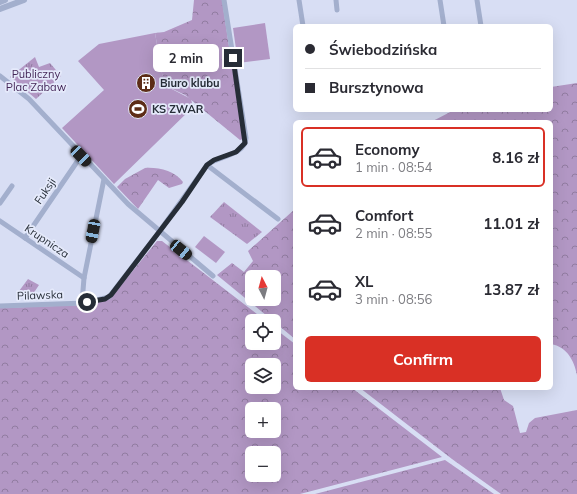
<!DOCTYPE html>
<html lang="en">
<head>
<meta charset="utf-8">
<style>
  :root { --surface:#fff; --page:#f7f7f7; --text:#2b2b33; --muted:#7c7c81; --line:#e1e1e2; --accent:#d93025 }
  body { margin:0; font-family:Mulish,sans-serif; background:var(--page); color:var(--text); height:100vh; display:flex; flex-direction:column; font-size:15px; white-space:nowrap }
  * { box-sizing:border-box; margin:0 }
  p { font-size:13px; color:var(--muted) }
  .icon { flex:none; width:22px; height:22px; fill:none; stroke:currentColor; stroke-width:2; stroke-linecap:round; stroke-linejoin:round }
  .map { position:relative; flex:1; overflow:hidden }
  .sheet { position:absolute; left:293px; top:120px; width:260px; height:270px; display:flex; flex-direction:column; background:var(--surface); border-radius:6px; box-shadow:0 4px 16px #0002 }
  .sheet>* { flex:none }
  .hud { position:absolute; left:293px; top:24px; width:260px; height:88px; border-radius:6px; box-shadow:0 4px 16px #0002; display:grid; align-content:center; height:88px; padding:0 12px; background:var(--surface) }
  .needle { width:26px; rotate:354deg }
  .tools { position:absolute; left:245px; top:270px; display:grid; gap:8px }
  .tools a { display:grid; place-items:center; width:36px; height:36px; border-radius:6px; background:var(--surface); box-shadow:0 4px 16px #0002; font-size:20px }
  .end { position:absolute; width:18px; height:18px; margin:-9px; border:5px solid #262d37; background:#fff; box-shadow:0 0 0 2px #fff }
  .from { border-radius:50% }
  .bubble { position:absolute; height:28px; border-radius:6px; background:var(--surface); box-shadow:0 4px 16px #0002; font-size:13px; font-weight:700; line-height:28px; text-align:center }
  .car { position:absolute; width:12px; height:24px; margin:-12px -6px; border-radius:5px; box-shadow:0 0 3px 1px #0007; background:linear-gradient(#222 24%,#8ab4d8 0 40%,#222 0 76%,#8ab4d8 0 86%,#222 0) }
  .hud b { display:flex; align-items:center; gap:14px; height:38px; font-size:15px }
  .hud b+b { border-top:1px solid var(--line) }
  .hud i { width:10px; height:10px; background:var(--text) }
  ul { padding:7px 0 0; list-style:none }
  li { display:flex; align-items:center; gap:12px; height:60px; margin:0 8px 6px; padding:0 4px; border:2px solid transparent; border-radius:6px }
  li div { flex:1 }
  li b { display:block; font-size:15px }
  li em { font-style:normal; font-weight:700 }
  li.active { border-color:var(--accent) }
  li>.icon { width:36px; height:36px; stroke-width:1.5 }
  .button { display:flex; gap:8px; margin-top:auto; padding:8px 12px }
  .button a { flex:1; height:46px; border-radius:6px; background:var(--accent); color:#fff; font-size:16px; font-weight:700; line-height:46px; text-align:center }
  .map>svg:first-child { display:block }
</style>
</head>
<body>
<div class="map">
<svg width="577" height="494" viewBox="0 0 577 494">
  <defs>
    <pattern id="forest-crowns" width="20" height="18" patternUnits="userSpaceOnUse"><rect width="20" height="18" fill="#b297c4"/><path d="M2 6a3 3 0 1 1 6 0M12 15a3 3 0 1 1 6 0" fill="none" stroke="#917ca0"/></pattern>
    <pattern id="park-tufts" width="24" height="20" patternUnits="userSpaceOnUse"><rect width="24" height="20" fill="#b297c4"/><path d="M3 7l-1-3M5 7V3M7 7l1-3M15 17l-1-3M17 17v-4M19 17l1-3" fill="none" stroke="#917ca0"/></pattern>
  </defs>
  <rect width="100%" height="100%" fill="#d8def4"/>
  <!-- grass -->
  <g fill="#b297c4">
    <polygon points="265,23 270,59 238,63 233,28"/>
    <polygon points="155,33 164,85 191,99 193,107 114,184 62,128 104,90 78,61 99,44"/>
    <polygon points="204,236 225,252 216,263 195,247"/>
  </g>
  <!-- forest -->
  <g fill="url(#forest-crowns)" fill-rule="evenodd">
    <polygon points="194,0 222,0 243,139 240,140 185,95 164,85 155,33 164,32 192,20"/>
    <path d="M577 83V375C574 360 567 347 551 344V122H431L454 110H551V87Z"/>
    <path d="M145 168C158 167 175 171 183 182L182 184 169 188 158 180 138 209 117 187 125 179Z"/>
    <path d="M295 209V339L217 275 232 263 244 272 253 261 248 251ZM252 277H274V299H252Z"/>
    <path d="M157 241H162L266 321H252V343H274V328L295 344V388H352L442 457 300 494H0V308L83 305 110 299ZM252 365H274V387H252ZM252 409H274V431H252ZM252 453H274V475H252Z"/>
    <polygon points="360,388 500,388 504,400 513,406 520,433 526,432 529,423 535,418 577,410 577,494 501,494 452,459"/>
    <polygon points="445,460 494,494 315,494"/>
  </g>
  <!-- park -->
  <g fill="url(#park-tufts)">
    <polygon points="35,57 39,67 50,63 61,76 36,99 10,77"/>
    <polygon points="224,202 262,232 247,244 210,217"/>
    <polygon points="28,279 39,285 33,294 27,290 23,295 19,291"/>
  </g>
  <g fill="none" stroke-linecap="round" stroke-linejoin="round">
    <!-- minor -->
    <g stroke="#a3afcd" stroke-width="5">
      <polyline points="299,0 303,26"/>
      <polyline points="336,0 337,10"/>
      <polyline points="440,0 444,26"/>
      <polyline points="477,0 481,26"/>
      <polyline points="0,76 29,99 128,204 213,276"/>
      <polyline points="207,165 278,219"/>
      <polyline points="0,203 12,186"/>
      <polyline points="0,221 84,278"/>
      <polyline points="25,238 81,156"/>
      <polyline points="82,303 84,278 104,179"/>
      <path d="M0 306 85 303 109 297 159 232 207 165C217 156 245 156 246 138L224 0"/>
    </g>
    <!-- tertiary -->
    <g stroke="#a3afcd" stroke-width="6">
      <polyline points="0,2 5,0"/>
      <polyline points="0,9 24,0"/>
    </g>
  </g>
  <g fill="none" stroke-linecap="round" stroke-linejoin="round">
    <!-- route -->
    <polyline stroke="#262d37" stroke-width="5" points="87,302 105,299 111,295 182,202 207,165 214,160 236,152 245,143 233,58"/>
  </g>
  <!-- icons -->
  <defs>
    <g id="building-disc" transform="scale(1)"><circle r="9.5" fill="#5d2d17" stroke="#e5eafb"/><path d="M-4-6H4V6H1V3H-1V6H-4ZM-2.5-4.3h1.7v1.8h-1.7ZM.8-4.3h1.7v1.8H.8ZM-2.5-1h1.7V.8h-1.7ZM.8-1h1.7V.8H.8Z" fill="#fff"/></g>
    <g id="stadium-disc" transform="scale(1)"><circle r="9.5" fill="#5d2d17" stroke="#e5eafb"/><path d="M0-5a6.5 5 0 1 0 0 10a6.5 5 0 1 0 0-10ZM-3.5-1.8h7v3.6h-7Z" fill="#fff"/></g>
  </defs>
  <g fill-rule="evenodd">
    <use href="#building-disc" x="146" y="83"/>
    <use href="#stadium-disc" x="138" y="109"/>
  </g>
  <g text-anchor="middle" stroke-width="3.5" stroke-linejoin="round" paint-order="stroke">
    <!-- park labels -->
    <g font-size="11" fill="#452758" stroke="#e5eafb">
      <text x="36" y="78">Publiczny<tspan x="36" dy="13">Plac Zabaw</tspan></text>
    </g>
    <!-- poi labels -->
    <g font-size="11" font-weight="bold" fill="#262d37" stroke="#e5eafb" text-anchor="start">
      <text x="160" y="87">Biuro klubu</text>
      <text x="152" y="113">KS ZWAR</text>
    </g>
    <!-- street labels -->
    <g font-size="11" fill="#262d37" stroke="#e5eafb">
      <text transform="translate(45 191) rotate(-56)" y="4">Fuksji</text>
      <text transform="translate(47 241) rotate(34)" y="4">Krupnicza</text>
      <text transform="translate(40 295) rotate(-2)" y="4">Pilawska</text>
    </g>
  </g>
</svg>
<div class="tools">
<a><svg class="needle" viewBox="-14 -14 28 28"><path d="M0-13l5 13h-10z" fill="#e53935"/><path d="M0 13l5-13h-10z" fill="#7c7c81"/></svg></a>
<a><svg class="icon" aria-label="locate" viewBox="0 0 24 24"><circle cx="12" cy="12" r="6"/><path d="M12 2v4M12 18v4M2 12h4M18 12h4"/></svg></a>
<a><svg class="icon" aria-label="layers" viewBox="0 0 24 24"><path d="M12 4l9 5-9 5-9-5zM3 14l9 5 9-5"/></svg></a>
<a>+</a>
<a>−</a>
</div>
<i class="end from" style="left:87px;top:302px"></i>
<i class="end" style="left:233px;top:58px"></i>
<div class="bubble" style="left:153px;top:44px;width:66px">2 min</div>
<i class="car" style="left:81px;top:156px;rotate:136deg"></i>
<i class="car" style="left:93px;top:231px;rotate:191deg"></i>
<i class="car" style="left:181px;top:250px;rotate:129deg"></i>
<div class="hud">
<b><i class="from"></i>Świebodzińska</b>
<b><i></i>Bursztynowa</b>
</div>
<section class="sheet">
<ul>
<li class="active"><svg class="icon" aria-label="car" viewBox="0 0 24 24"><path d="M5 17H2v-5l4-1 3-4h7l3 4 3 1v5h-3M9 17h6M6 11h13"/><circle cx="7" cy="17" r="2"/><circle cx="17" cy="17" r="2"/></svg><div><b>Economy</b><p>1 min · 08:54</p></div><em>8.16 zł</em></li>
<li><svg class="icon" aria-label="car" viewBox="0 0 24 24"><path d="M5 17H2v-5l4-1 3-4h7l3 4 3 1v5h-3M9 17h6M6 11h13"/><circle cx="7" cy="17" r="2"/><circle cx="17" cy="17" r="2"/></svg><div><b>Comfort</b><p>2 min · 08:55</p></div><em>11.01 zł</em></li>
<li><svg class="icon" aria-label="car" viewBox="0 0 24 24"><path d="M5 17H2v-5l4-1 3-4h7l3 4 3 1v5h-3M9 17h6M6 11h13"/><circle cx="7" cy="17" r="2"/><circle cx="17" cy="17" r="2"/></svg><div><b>XL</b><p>3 min · 08:56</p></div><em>13.87 zł</em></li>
</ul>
<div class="button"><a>Confirm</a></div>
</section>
</div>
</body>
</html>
